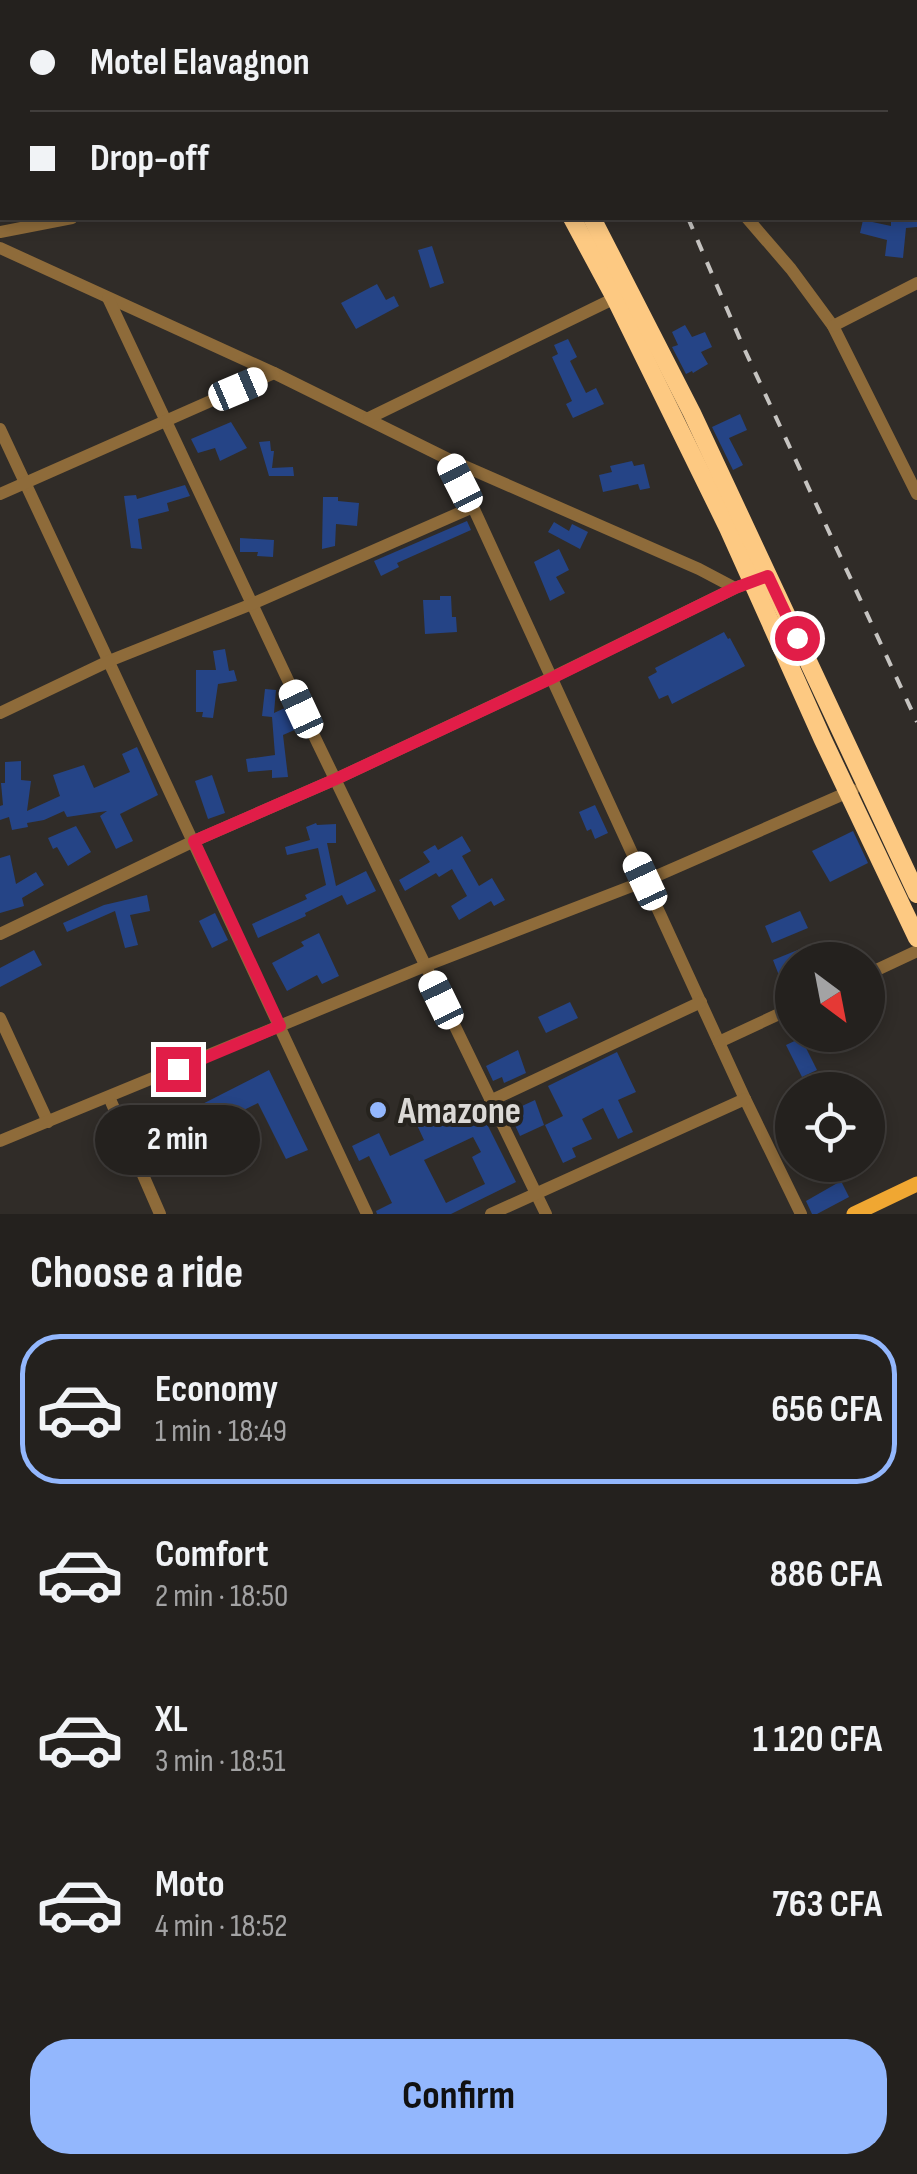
<!DOCTYPE html>
<html lang="en">
<head>
<meta charset="utf-8">
<style>
  :root { --surface:#24211e; --page:#2c2927; --text:#f1f3f6; --muted:#a3a3a4; --line:#413e3c; --accent:#93b7fd }
  body { margin:0; font-family:"Sofia Sans Condensed",sans-serif; background:var(--page); color:var(--text); height:100vh; display:flex; flex-direction:column; font-size:38px; white-space:nowrap }
  * { box-sizing:border-box; margin:0 }
  p { font-size:32px; color:var(--muted) }
  .icon { flex:none; width:55px; height:55px; fill:none; stroke:currentColor; stroke-width:2; stroke-linecap:round; stroke-linejoin:round }
  .map { position:relative; height:1214px; overflow:hidden }
  .side { display:flex; flex-direction:column; background:var(--surface); flex:1 }
  .side>* { flex:none }
  .banner { position:absolute; left:0px; top:0px; width:918px; height:220px; box-shadow:0 5px 15px #0003,0 0 0 2px var(--line); display:grid; align-content:center; height:220px; padding:0 30px; background:var(--surface) }
  .needle { width:65px; rotate:148deg }
  .buttons { position:absolute; left:775px; top:942px; display:grid; gap:20px }
  .buttons a { display:grid; place-items:center; width:110px; height:110px; border-radius:50%; background:var(--surface); box-shadow:0 5px 15px #0003,0 0 0 2px var(--line); font-size:50px }
  .end { position:absolute; width:45px; height:45px; margin:-22px; border:12px solid #e11d48; background:#fff; box-shadow:0 0 0 5px #fff }
  .from { border-radius:50% }
  .bubble { position:absolute; height:70px; border-radius:35px; background:var(--surface); box-shadow:0 5px 15px #0003,0 0 0 2px var(--line); font-size:32px; font-weight:700; line-height:70px; text-align:center }
  .car { position:absolute; width:30px; height:60px; margin:-30px -15px; border-radius:12px; box-shadow:0 0 8px 2px #0007; background:linear-gradient(#fff 24%,#345 0 40%,#fff 0 76%,#345 0 86%,#fff 0) }
  .banner b { display:flex; align-items:center; gap:35px; height:95px; font-size:38px }
  .banner b+b { border-top:2px solid var(--line) }
  .banner i { width:25px; height:25px; background:var(--text) }
  ul { padding:0; list-style:none }
  li { display:flex; align-items:center; gap:30px; height:150px; margin:0 20px 15px; padding:0 10px; border:5px solid transparent; border-radius:40px }
  li div { flex:1 }
  li b { display:block; font-size:38px }
  li em { font-style:normal; font-weight:700 }
  li.selected { border-color:var(--accent) }
  li>.icon { width:90px; height:90px; stroke-width:1.5 }
  h2 { padding:0 30px; font-size:45px; line-height:120px }
  .primary-button { display:flex; gap:20px; margin-top:auto; padding:20px 30px }
  .primary-button a { flex:1; height:115px; border-radius:40px; background:var(--accent); color:#111; font-size:40px; font-weight:700; line-height:115px; text-align:center }
  .map>svg:first-child { display:block }
</style>
</head>
<body>
<div class="map">
<svg width="917" height="1214" viewBox="0 0 917 1214">
  <rect width="100%" height="100%" fill="#302c28"/>
  <!-- building -->
  <g fill="#254486" fill-rule="evenodd">
    <polygon points="891,218 917,218 917,227 906,228 903,258 885,256 887,240 860,233 863,220 891,226"/>
    <polygon points="432,246 444,283 430,288 418,250"/>
    <polygon points="377,284 386,300 394,296 399,306 356,329 341,303"/>
    <polygon points="685,325 692,337 705,332 712,347 701,352 708,364 693,373 692,371 686,374 672,347 678,345 672,332"/>
    <polygon points="568,339 577,357 570,361 586,393 596,388 604,404 573,418 566,404 572,401 552,357 558,354 554,345"/>
    <polygon points="740,414 747,430 729,438 743,465 733,470 712,427"/>
    <polygon points="231,422 247,448 220,461 215,448 198,453 191,439"/>
    <polygon points="270,441 271,451 274,451 272,468 293,467 294,476 269,476 259,442"/>
    <polygon points="632,461 634,466 644,464 650,488 640,490 638,484 603,492 599,475 612,472 610,466"/>
    <polygon points="185,485 190,496 167,503 169,511 138,519 142,549 131,548 124,496 136,495 137,499"/>
    <polygon points="323,497 338,497 338,501 359,503 357,526 336,524 335,546 322,549"/>
    <polygon points="467,521 471,530 397,563 399,567 381,576 374,561"/>
    <polygon points="554,522 569,531 572,524 588,532 580,549 548,532"/>
    <polygon points="240,538 274,540 273,557 257,556 258,552 240,552"/>
    <polygon points="559,549 569,570 556,577 565,593 550,601 534,562"/>
    <polygon points="440,596 451,596 452,617 456,617 457,632 425,634 423,600 440,600"/>
    <polygon points="724,632 728,639 730,638 745,666 672,704 668,695 659,699 648,677 657,672 655,668"/>
    <polygon points="225,649 229,671 234,670 237,681 218,684 213,718 202,717 203,712 196,712 196,670 216,670 213,651"/>
    <polygon points="265,689 276,690 274,713 289,706 299,728 283,735 288,777 272,778 272,770 248,772 246,759 275,755 272,717 262,716"/>
    <polygon points="137,747 158,795 120,814 133,841 116,849 100,816 107,811 67,817 64,811 44,820 27,823 28,827 12,830 9,817 0,820 0,806 3,805 1,783 5,783 5,762 21,761 21,780 31,781 27,811 60,796 53,775 84,765 94,788 130,772 122,754"/>
    <polygon points="212,775 225,813 208,819 195,781"/>
    <polygon points="595,805 608,833 595,839 591,829 587,831 579,812"/>
    <polygon points="316,823 317,825 336,824 336,843 327,843 336,886 366,871 376,891 347,905 342,895 305,913 306,916 258,938 252,924 307,899 305,895 326,885 318,848 287,855 285,847 310,840 306,827"/>
    <polygon points="76,826 91,852 68,866 57,847 53,849 48,838"/>
    <polygon points="853,831 868,863 830,882 812,851"/>
    <polygon points="462,836 471,851 462,856 479,886 492,878 505,900 494,906 491,901 459,920 451,906 467,896 452,869 439,877 436,873 405,891 399,880 430,862 423,852 435,845 438,850"/>
    <polygon points="10,855 16,884 36,872 44,885 22,898 24,906 0,913 0,858"/>
    <polygon points="147,895 150,911 130,915 138,945 125,948 115,911 67,932 63,923 104,905"/>
    <polygon points="800,911 808,928 772,943 765,926"/>
    <polygon points="215,913 228,940 212,948 199,921"/>
    <polygon points="319,933 339,976 322,984 317,975 287,991 272,963 304,946 301,942"/>
    <polygon points="815,943 822,960 792,960 792,973 780,978 773,960"/>
    <polygon points="34,950 42,965 0,987 0,968"/>
    <polygon points="570,1002 578,1018 546,1033 538,1017"/>
    <polygon points="801,1038 817,1070 802,1077 786,1045"/>
    <polygon points="518,1050 526,1073 504,1083 502,1077 493,1081 486,1066"/>
    <polygon points="617,1052 636,1092 618,1100 633,1132 618,1139 603,1108 582,1119 592,1139 572,1148 576,1157 563,1163 545,1125 563,1116 548,1086"/>
    <polygon points="269,1070 308,1150 286,1159 258,1103 177,1143 167,1122"/>
    <polygon points="535,1100 544,1125 520,1136 509,1112"/>
    <path d="M476 1102 516 1182 451 1214H377L376 1211 392 1203 369 1156 359 1161 352 1146 379 1133 390 1156 424 1140 416 1123 457 1104 460 1111ZM473 1137 481 1152 472 1157 485 1184 446 1203 424 1160Z"/>
    <polygon points="841,1181 849,1197 817,1214 812,1214 806,1201"/>
  </g>
  <g fill="none" stroke-linecap="round" stroke-linejoin="round">
    <!-- minor -->
    <g stroke="#8e6b3a" stroke-width="12">
      <polyline points="608,0 609,2"/>
      <polyline points="915,72 917,76"/>
      <polyline points="747,218 791,269 833,326 917,494"/>
      <polyline points="0,232 72,218"/>
      <polyline points="0,248 274,373 448,459 699,569 735,588"/>
      <polyline points="108,298 318,744 546,1214"/>
      <polyline points="833,326 917,283"/>
      <polyline points="369,418 615,298"/>
      <polyline points="0,429 367,1214"/>
      <polyline points="448,459 473,507 745,1099 801,1214"/>
      <polyline points="0,494 274,373"/>
      <polyline points="0,713 109,661 252,604 473,507"/>
      <polyline points="0,934 194,841 336,779 551,678 735,588 758,579"/>
      <polyline points="868,974 917,951"/>
      <polyline points="0,1018 48,1122"/>
      <polyline points="719,1042 792,1008"/>
      <polyline points="109,1097 160,1214"/>
      <polyline points="490,1101 701,1002"/>
      <polyline points="0,1141 425,966 645,881 853,790"/>
      <polyline points="491,1214 745,1099"/>
    </g>
    <!-- major -->
    <g stroke="#f0a732" stroke-width="15">
      <polyline points="882,2 888,0"/>
      <polyline points="854,1214 917,1184"/>
    </g>
    <!-- highway -->
    <g stroke="#fdc982" stroke-width="18">
      <polyline points="440,0 441,2"/>
      <polyline points="461,0 463,2"/>
      <polyline points="572,218 615,298 728,528 823,740 917,938"/>
      <polyline points="592,218 692,413 917,894"/>
    </g>
    <!-- rail -->
    <g stroke="#c6c4c1" stroke-width="4" stroke-dasharray="12 12" stroke-linecap="butt">
      <polyline points="588,0 589,2"/>
      <polyline points="688,218 742,344 917,722"/>
    </g>
  </g>
  <g fill="none" stroke-linecap="round" stroke-linejoin="round">
    <!-- route -->
    <polyline stroke="#e11d48" stroke-width="12" points="178,1069 280,1026 194,841 336,779 552,678 735,588 768,576 797,638"/>
  </g>
  <!-- markers -->
  <circle fill="#93b7fd" stroke="#26231e" stroke-width="4" cx="378" cy="1110" r="10"/>
  <g text-anchor="middle" stroke-width="8" stroke-linejoin="round" paint-order="stroke">
    <!-- poi labels -->
    <g font-size="38" font-weight="bold" fill="#dbd9d6" stroke="#26231e" text-anchor="start">
      <text x="398" y="1123">Amazone</text>
    </g>
  </g>
</svg>
<div class="buttons">
<a><svg class="needle" viewBox="-14 -14 28 28"><path d="M0-13l5 13h-10z" fill="#e53935"/><path d="M0 13l5-13h-10z" fill="#a3a3a4"/></svg></a>
<a><svg class="icon" aria-label="locate" viewBox="0 0 24 24"><circle cx="12" cy="12" r="6"/><path d="M12 2v4M12 18v4M2 12h4M18 12h4"/></svg></a>
</div>
<i class="end from" style="left:797px;top:638px"></i>
<i class="end" style="left:178px;top:1069px"></i>
<div class="bubble" style="left:95px;top:1105px;width:165px">2 min</div>
<i class="car" style="left:238px;top:389px;rotate:67deg"></i>
<i class="car" style="left:460px;top:483px;rotate:333deg"></i>
<i class="car" style="left:301px;top:709px;rotate:335deg"></i>
<i class="car" style="left:645px;top:881px;rotate:335deg"></i>
<i class="car" style="left:441px;top:1000px;rotate:334deg"></i>
<div class="banner">
<b><i class="from"></i>Motel Elavagnon</b>
<b><i></i>Drop-off</b>
</div>
</div>
<section class="side">
<h2>Choose a ride</h2>
<ul>
<li class="selected"><svg class="icon" aria-label="car" viewBox="0 0 24 24"><path d="M5 17H2v-5l4-1 3-4h7l3 4 3 1v5h-3M9 17h6M6 11h13"/><circle cx="7" cy="17" r="2"/><circle cx="17" cy="17" r="2"/></svg><div><b>Economy</b><p>1 min · 18:49</p></div><em>656 CFA</em></li>
<li><svg class="icon" aria-label="car" viewBox="0 0 24 24"><path d="M5 17H2v-5l4-1 3-4h7l3 4 3 1v5h-3M9 17h6M6 11h13"/><circle cx="7" cy="17" r="2"/><circle cx="17" cy="17" r="2"/></svg><div><b>Comfort</b><p>2 min · 18:50</p></div><em>886 CFA</em></li>
<li><svg class="icon" aria-label="car" viewBox="0 0 24 24"><path d="M5 17H2v-5l4-1 3-4h7l3 4 3 1v5h-3M9 17h6M6 11h13"/><circle cx="7" cy="17" r="2"/><circle cx="17" cy="17" r="2"/></svg><div><b>XL</b><p>3 min · 18:51</p></div><em>1 120 CFA</em></li>
<li><svg class="icon" aria-label="car" viewBox="0 0 24 24"><path d="M5 17H2v-5l4-1 3-4h7l3 4 3 1v5h-3M9 17h6M6 11h13"/><circle cx="7" cy="17" r="2"/><circle cx="17" cy="17" r="2"/></svg><div><b>Moto</b><p>4 min · 18:52</p></div><em>763 CFA</em></li>
</ul>
<div class="primary-button"><a>Confirm</a></div>
</section>
</body>
</html>
